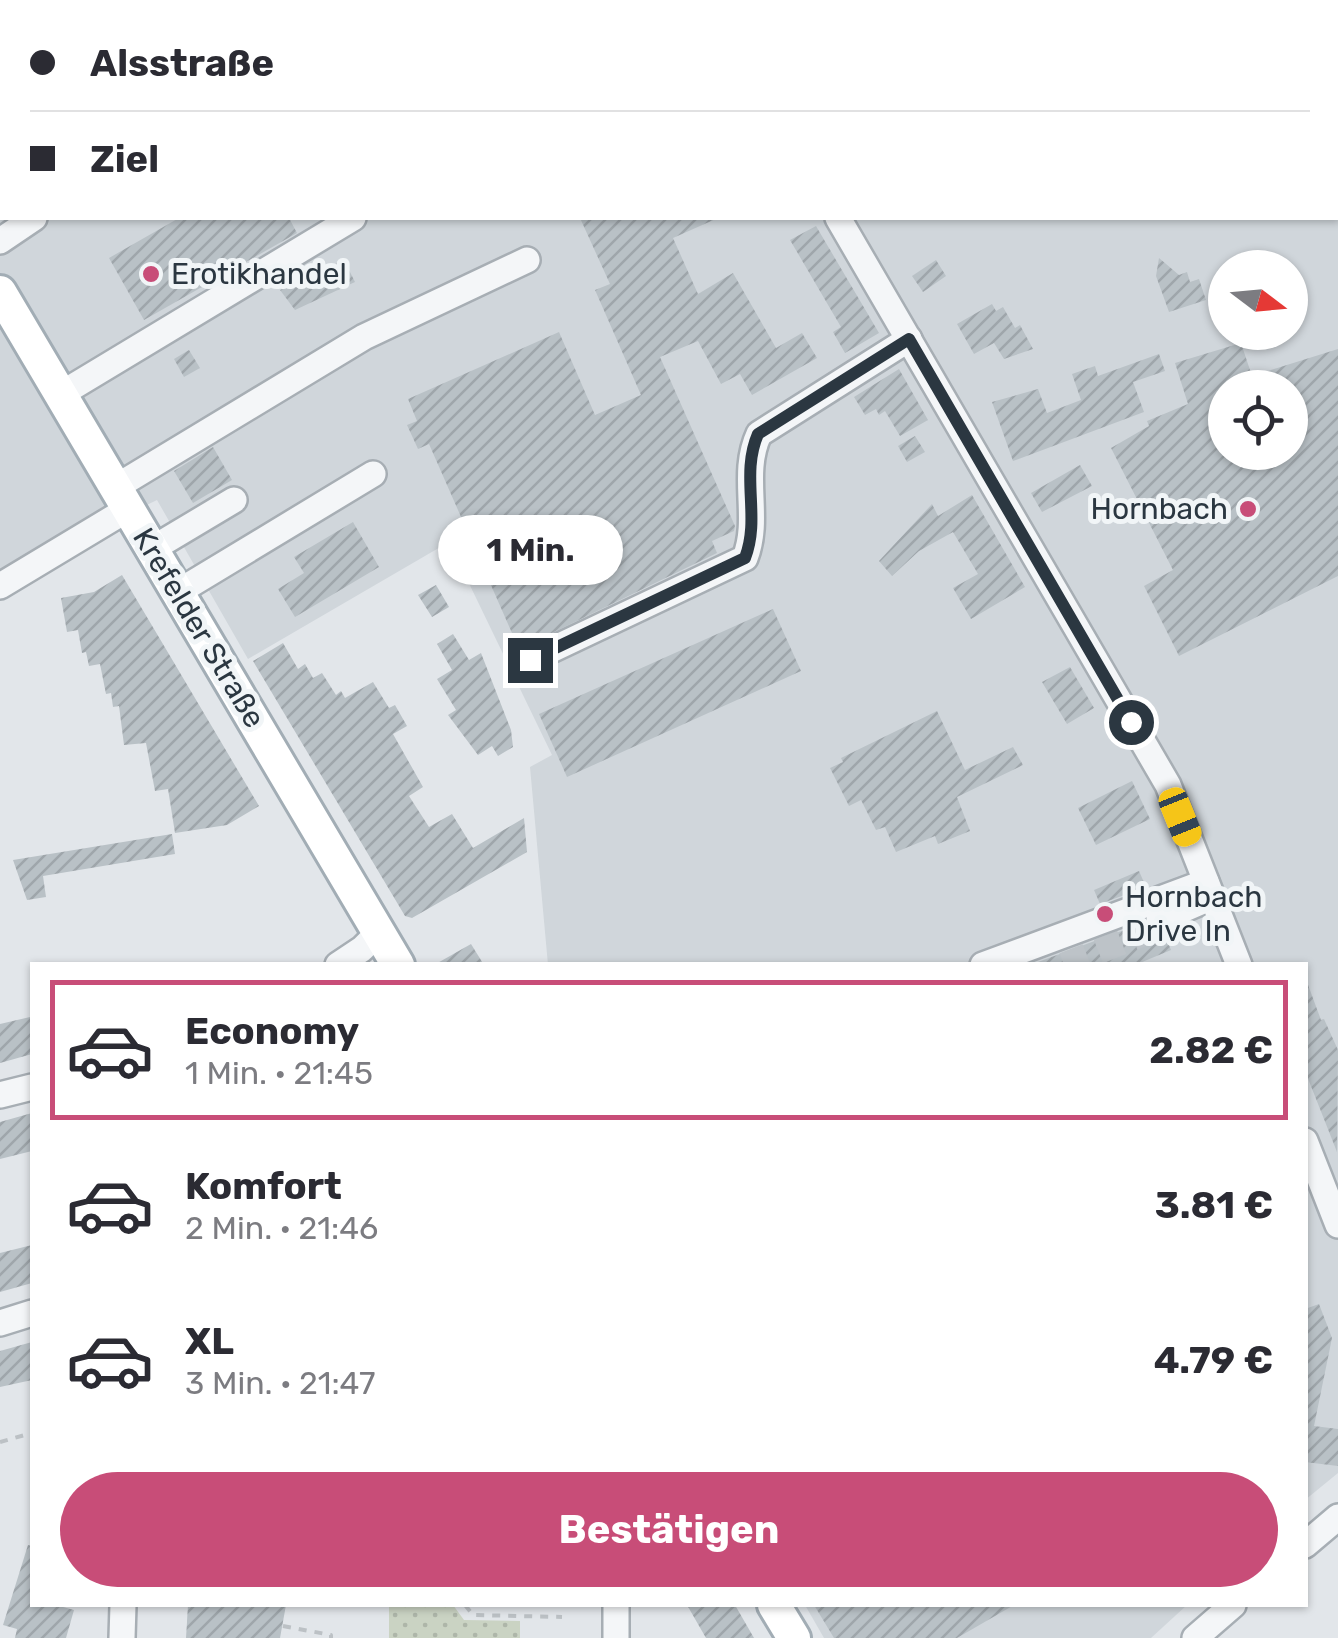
<!DOCTYPE html>
<html lang="de">
<head>
<meta charset="utf-8">
<style>
  :root { --surface:#fff; --page:#f7f7f7; --text:#2b2b33; --muted:#7c7c81; --line:#e1e1e2; --accent:#c84d78 }
  body { margin:0; font-family:Rubik,sans-serif; background:var(--page); color:var(--text); height:100vh; display:flex; flex-direction:column; font-size:38px; white-space:nowrap }
  * { box-sizing:border-box; margin:0 }
  p { font-size:32px; color:var(--muted) }
  .icon { flex:none; width:55px; height:55px; fill:none; stroke:currentColor; stroke-width:2; stroke-linecap:round; stroke-linejoin:round }
  .map { position:relative; flex:1; overflow:hidden }
  .panel { position:absolute; left:30px; top:962px; width:1278px; height:645px; display:flex; flex-direction:column; background:var(--surface); border-radius:0px; box-shadow:0 2px 8px #0004 }
  .panel>* { flex:none }
  .top-card { position:absolute; left:0px; top:0px; width:1340px; height:220px; box-shadow:0 2px 8px #0004; display:grid; align-content:center; height:220px; padding:0 30px; background:var(--surface) }
  .needle { width:65px; rotate:106deg }
  .fabs { position:absolute; left:1208px; top:250px; display:grid; gap:20px }
  .fabs a { display:grid; place-items:center; width:100px; height:100px; border-radius:50%; background:var(--surface); box-shadow:0 2px 8px #0004; font-size:50px }
  .end { position:absolute; width:45px; height:45px; margin:-22px; border:12px solid #2b3741; background:#fff; box-shadow:0 0 0 5px #fff }
  .from { border-radius:50% }
  .bubble { position:absolute; height:70px; border-radius:35px; background:var(--surface); box-shadow:0 2px 8px #0004; font-size:32px; font-weight:700; line-height:70px; text-align:center }
  .car { position:absolute; width:30px; height:60px; margin:-30px -15px; border-radius:12px; box-shadow:0 0 8px 2px #0007; background:linear-gradient(#f5c518 24%,#345 0 40%,#f5c518 0 76%,#345 0 86%,#f5c518 0) }
  .top-card b { display:flex; align-items:center; gap:35px; height:95px; font-size:38px }
  .top-card b+b { border-top:2px solid var(--line) }
  .top-card i { width:25px; height:25px; background:var(--text) }
  ul { padding:18px 0 0; list-style:none }
  li { display:flex; align-items:center; gap:30px; height:140px; margin:0 20px 15px; padding:0 10px; border:5px solid transparent; border-radius:0px }
  li div { flex:1 }
  li b { display:block; font-size:38px }
  li em { font-style:normal; font-weight:700 }
  li.selected { border-color:var(--accent) }
  li>.icon { width:90px; height:90px; stroke-width:1.5 }
  .primary-button { display:flex; gap:20px; margin-top:auto; padding:20px 30px }
  .primary-button a { flex:1; height:115px; border-radius:60px; background:var(--accent); color:#fff; font-size:40px; font-weight:700; line-height:115px; text-align:center }
  .map>svg:first-child { display:block }
</style>
</head>
<body>
<div class="map">
<svg width="1338" height="1638" viewBox="0 0 1338 1638">
  <defs>
    <pattern id="grass-dots" width="8" height="8" patternUnits="userSpaceOnUse" patternTransform="scale(2.5)"><rect width="8" height="8" fill="#cad3c3"/><path d="M2 2h.1M6 6h.1" fill="none" stroke="#aeb6a9" stroke-width="1.8" stroke-linecap="round"/></pattern>
    <pattern id="building-hatch" width="6" height="6" patternUnits="userSpaceOnUse" patternTransform="scale(2.5)"><rect width="6" height="6" fill="#b9c1c6"/><path d="M-1 1l2-2M0 6l6-6M5 7l2-2" fill="none" stroke="#9fa6ab"/></pattern>
  </defs>
  <rect width="100%" height="100%" fill="#e2e6ea"/>
  <!-- built -->
  <g fill="#d0d6db" fill-rule="evenodd">
    <path d="M0 0 392 2H2V218H1338V2L742 0H1338V1473L1305 1500V965H548L530 767 552 755 449 542 248 659 157 500 0 576ZM1225 268H1290V332H1225ZM1225 388H1290V452H1225Z"/>
    <polygon points="805,1605 1187,1605 1151,1638 824,1638"/>
  </g>
  <!-- grass -->
  <polygon fill="url(#grass-dots)" points="389,1605 453,1605 464,1620 520,1621 520,1638 389,1638"/>
  <!-- building -->
  <g fill="url(#building-hatch)" fill-rule="evenodd">
    <polygon points="179,218 289,218 297,233 144,320 109,258"/>
    <polygon points="580,218 718,218 673,238 698,294 733,273 776,348 802,333 817,358 752,395 740,374 721,384 698,341 660,357 735,526 734,531 712,541 717,553 519,649 429,444 418,449 407,425 417,421 408,399 559,332 595,415 641,395 595,290 610,284"/>
    <polygon points="816,226 879,333 845,353 833,332 841,327 790,240"/>
    <polygon points="1159,258 1179,275 1187,272 1190,282 1199,279 1206,300 1169,312 1156,276"/>
    <polygon points="344,260 355,282 295,310 280,290"/>
    <polygon points="936,260 946,276 923,292 912,276"/>
    <polygon points="992,304 996,311 1003,307 1015,328 1020,325 1033,349 1004,359 994,343 974,354 957,324"/>
    <path d="M1241 343 1252 376 1338 349V576L1179 656 1144 586 1173 570 1111 448 1149 426 1147 421 1188 404 1175 363ZM1225 388H1290V452H1225Z"/>
    <polygon points="189,350 200,368 184,377 174,359"/>
    <polygon points="1159,354 1165,371 1133,382 1144,412 1013,461 992,402 1038,389 1047,413 1081,400 1072,374 1095,366 1098,376"/>
    <polygon points="899,369 928,420 900,436 885,411 879,415 876,409 865,415 854,397"/>
    <polygon points="915,436 925,452 907,462 898,446"/>
    <polygon points="213,447 232,480 193,503 174,471"/>
    <polygon points="1080,465 1092,486 1042,512 1031,493"/>
    <polygon points="972,495 1025,587 971,619 953,588 978,574 953,532 919,551 892,576 879,561 932,504 938,516"/>
    <polygon points="353,522 379,567 295,617 278,589 304,573 294,557"/>
    <polygon points="122,575 259,806 227,825 175,833 168,789 155,791 146,743 124,745 119,706 113,707 111,693 106,694 100,664 89,666 86,652 82,653 78,630 67,632 61,598 94,592"/>
    <polygon points="436,585 449,607 432,617 418,595"/>
    <polygon points="773,609 801,671 567,777 539,714"/>
    <polygon points="453,634 469,660 481,653 511,730 513,747 498,756 492,746 478,755 448,715 456,710 437,679 452,670 437,644"/>
    <polygon points="283,643 298,669 305,664 313,678 322,673 336,695 341,691 345,698 373,682 389,708 395,705 407,726 393,734 423,787 409,796 429,827 452,814 473,848 524,818 527,852 412,918 405,916 253,661"/>
    <polygon points="1070,667 1094,708 1067,724 1042,682"/>
    <polygon points="937,711 965,770 1013,747 1023,765 957,797 970,831 938,844 935,836 896,852 885,827 876,830 861,800 849,806 830,768 843,762 841,758"/>
    <polygon points="1132,781 1150,819 1096,845 1078,808"/>
    <polygon points="172,834 175,854 43,876 46,897 27,900 13,860"/>
    <polygon points="1139,871 1146,887 1100,904 1094,890"/>
    <polygon points="1143,923 1150,934 1165,935 1171,950 1135,965 1030,965"/>
    <polygon points="471,944 484,965 434,965"/>
    <polygon points="1307,982 1321,1020 1324,1019 1338,1050 1337,1152 1305,1071"/>
    <polygon points="30,1017 32,1054 0,1063 0,1024"/>
    <polygon points="32,1113 32,1151 0,1159 0,1122"/>
    <polygon points="32,1245 32,1283 0,1292 0,1253"/>
    <polygon points="1319,1304 1332,1338 1314,1426 1338,1429 1338,1466 1305,1462 1305,1309"/>
    <polygon points="32,1342 32,1380 0,1387 0,1351"/>
    <polygon points="28,1545 32,1546 32,1605 56,1605 74,1610 66,1638 15,1638 17,1629 3,1625"/>
    <polygon points="188,1605 286,1605 280,1638 186,1638"/>
    <polygon points="687,1605 735,1605 754,1638 706,1638"/>
    <polygon points="814,1605 1014,1605 957,1638 834,1638"/>
  </g>
  <g fill="none" stroke-linecap="round" stroke-linejoin="round">
    <!-- minor-tunnel -->
    <polyline stroke="#bdc3c8" stroke-width="25" stroke-dasharray="25 12" stroke-linecap="butt" points="1064,965 1138,936 1159,920"/>
    <!-- minor casing -->
    <g stroke="#a7aeb4" stroke-width="30">
      <g id="minor">
        <polyline points="722,0 723,2"/>
        <polyline points="838,218 1168,785 1239,965"/>
        <polyline points="0,241 34,218"/>
        <polyline points="61,394 353,218"/>
        <polyline points="116,487 364,337 527,260"/>
        <polyline points="152,549 234,500"/>
        <polyline points="0,586 128,509"/>
        <polyline points="178,592 373,474"/>
        <path d="M530 660 745 558C761 517 740 475 759 434L909 339"/>
        <polyline points="1159,920 1212,897"/>
        <polyline points="338,965 362,949 379,932"/>
        <polyline points="983,965 1206,882"/>
        <polyline points="0,1095 32,1087"/>
        <polyline points="1305,1141 1338,1225"/>
        <polyline points="0,1323 32,1313"/>
        <polyline points="1305,1545 1338,1517"/>
        <polyline points="616,1605 616,1638"/>
        <polyline points="122,1638 123,1605"/>
        <polyline points="1195,1638 1233,1605"/>
      </g>
    </g>
    <!-- major casing -->
    <g stroke="#a2adb5" stroke-width="38">
      <g id="major">
        <polyline points="0,292 398,965"/>
        <polyline points="774,1605 794,1638"/>
      </g>
    </g>
    <!-- path -->
    <g stroke="#bcc1c5" stroke-width="4" stroke-dasharray="8 8" stroke-linecap="butt">
      <polyline points="0,1442 32,1433"/>
      <polyline points="465,1605 473,1615 562,1617"/>
      <polyline points="283,1626 331,1635 331,1638"/>
    </g>
    <!-- minor -->
    <use href="#minor" stroke="#f4f6f8" stroke-width="25"/>
    <!-- major -->
    <use href="#major" stroke="#fff" stroke-width="32"/>
    <!-- rail casing -->
    <g stroke="#7c8992" stroke-width="11">
      <g id="rail">
        <polyline points="446,0 453,2"/>
        <polyline points="490,0 499,2"/>
      </g>
    </g>
    <!-- rail -->
    <use href="#rail" stroke="#f1f5f7" stroke-width="8" stroke-dasharray="22" stroke-linecap="butt"/>
  </g>
  <g fill="none" stroke-linecap="round" stroke-linejoin="round">
    <!-- route -->
    <path stroke="#2b3741" stroke-width="12" d="M530 660 745 558C761 517 740 475 758 434L909 339 1131 722"/>
  </g>
  <!-- markers -->
  <g fill="#c84d78" stroke="#f1f5f7" stroke-width="4">
    <circle cx="151" cy="274" r="10"/>
    <circle cx="1248" cy="509" r="10"/>
    <circle cx="1105" cy="914" r="10"/>
  </g>
  <g text-anchor="middle" stroke-width="10" stroke-linejoin="round" paint-order="stroke">
    <!-- poi labels -->
    <g font-size="30" fill="#2b3741" stroke="#f1f5f7" text-anchor="start">
      <text x="171" y="284">Erotikhandel</text>
      <text x="1228" y="519" text-anchor="end">Hornbach</text>
      <text x="1125" y="907">Hornbach<tspan x="1125" dy="34">Drive In</tspan></text>
    </g>
    <!-- street labels -->
    <g font-size="30" fill="#2b3741" stroke="#f1f5f7">
      <text transform="translate(199 628) rotate(59)" y="10">Krefelder Straße</text>
    </g>
  </g>
</svg>
<div class="fabs">
<a><svg class="needle" viewBox="-14 -14 28 28"><path d="M0-13l5 13h-10z" fill="#e53935"/><path d="M0 13l5-13h-10z" fill="#7c7c81"/></svg></a>
<a><svg class="icon" aria-label="locate" viewBox="0 0 24 24"><circle cx="12" cy="12" r="6"/><path d="M12 2v4M12 18v4M2 12h4M18 12h4"/></svg></a>
</div>
<i class="end from" style="left:1131px;top:722px"></i>
<i class="end" style="left:530px;top:660px"></i>
<div class="bubble" style="left:438px;top:515px;width:185px">1 Min.</div>
<i class="car" style="left:1180px;top:817px;rotate:158deg"></i>
<div class="top-card">
<b><i class="from"></i>Alsstraße</b>
<b><i></i>Ziel</b>
</div>
<section class="panel">
<ul>
<li class="selected"><svg class="icon" aria-label="car" viewBox="0 0 24 24"><path d="M5 17H2v-5l4-1 3-4h7l3 4 3 1v5h-3M9 17h6M6 11h13"/><circle cx="7" cy="17" r="2"/><circle cx="17" cy="17" r="2"/></svg><div><b>Economy</b><p>1 Min. · 21:45</p></div><em>2.82 €</em></li>
<li><svg class="icon" aria-label="car" viewBox="0 0 24 24"><path d="M5 17H2v-5l4-1 3-4h7l3 4 3 1v5h-3M9 17h6M6 11h13"/><circle cx="7" cy="17" r="2"/><circle cx="17" cy="17" r="2"/></svg><div><b>Komfort</b><p>2 Min. · 21:46</p></div><em>3.81 €</em></li>
<li><svg class="icon" aria-label="car" viewBox="0 0 24 24"><path d="M5 17H2v-5l4-1 3-4h7l3 4 3 1v5h-3M9 17h6M6 11h13"/><circle cx="7" cy="17" r="2"/><circle cx="17" cy="17" r="2"/></svg><div><b>XL</b><p>3 Min. · 21:47</p></div><em>4.79 €</em></li>
</ul>
<div class="primary-button"><a>Bestätigen</a></div>
</section>
</div>
</body>
</html>
